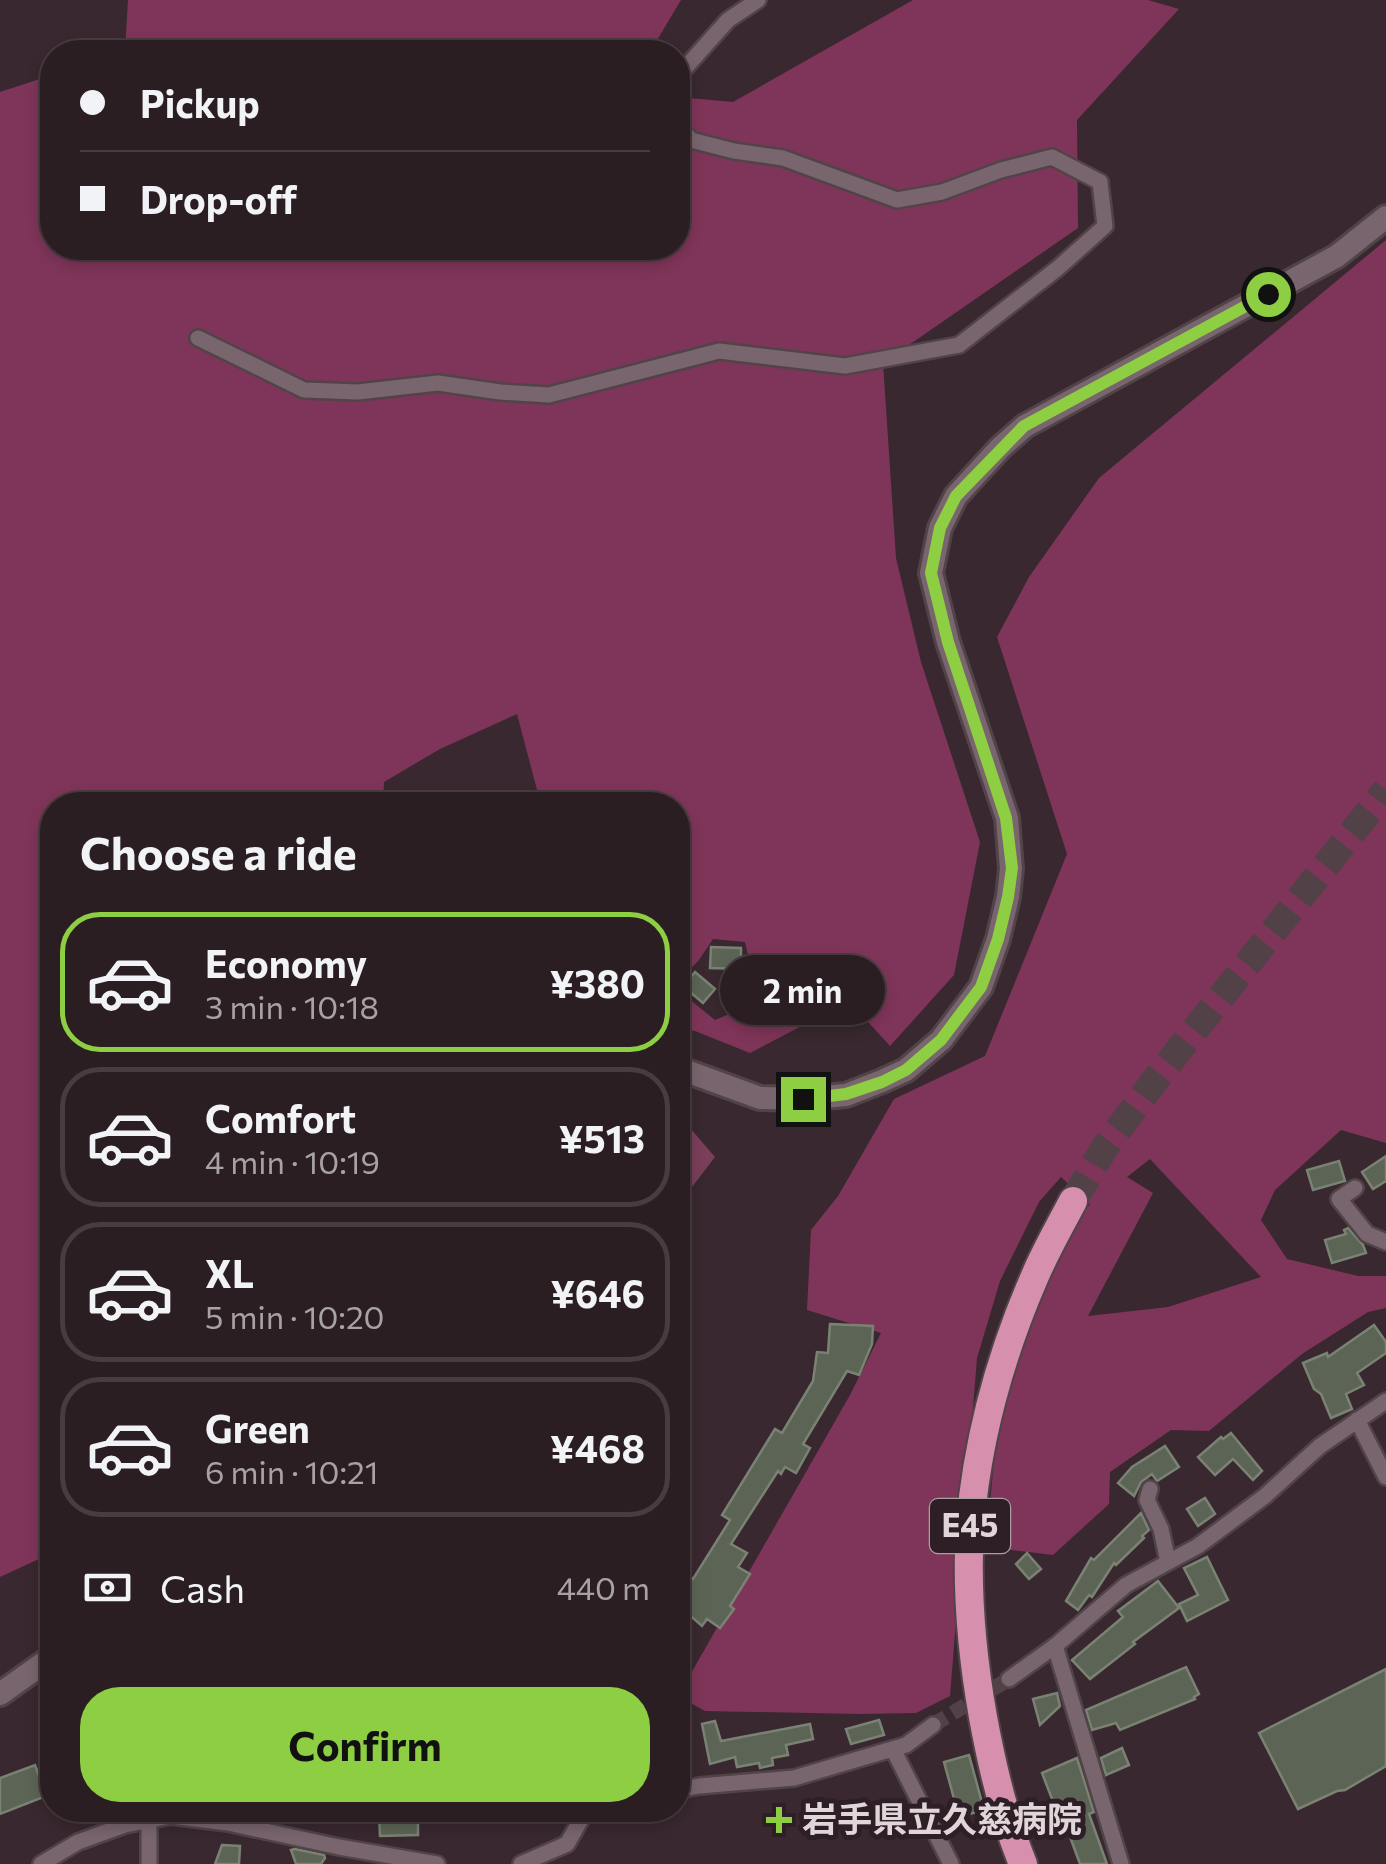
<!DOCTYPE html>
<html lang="en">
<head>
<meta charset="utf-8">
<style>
  :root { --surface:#2b1e23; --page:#372b30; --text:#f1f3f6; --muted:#a6a2a6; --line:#473c41; --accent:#8ece43 }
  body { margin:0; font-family:Commissioner,"Noto Sans JP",sans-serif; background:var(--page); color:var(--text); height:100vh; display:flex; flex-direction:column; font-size:38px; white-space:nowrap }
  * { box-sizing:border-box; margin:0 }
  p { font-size:32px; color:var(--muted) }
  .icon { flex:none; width:55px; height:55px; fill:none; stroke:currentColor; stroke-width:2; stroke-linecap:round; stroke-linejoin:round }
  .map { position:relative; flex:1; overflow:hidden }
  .drawer { position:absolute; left:40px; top:792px; width:650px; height:1030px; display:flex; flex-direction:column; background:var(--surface); border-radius:40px; box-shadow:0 5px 15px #0003,0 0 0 2px var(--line) }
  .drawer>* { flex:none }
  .guide { position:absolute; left:40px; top:40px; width:650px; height:220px; border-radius:40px; box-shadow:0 5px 15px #0003,0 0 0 2px var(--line); display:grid; align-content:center; height:220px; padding:0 40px; background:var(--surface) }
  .end { position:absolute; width:45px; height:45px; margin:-22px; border:12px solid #8ece43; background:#111; box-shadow:0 0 0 5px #111 }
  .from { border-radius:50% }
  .bubble { position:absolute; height:70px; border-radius:35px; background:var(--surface); box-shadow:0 5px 15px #0003,0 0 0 2px var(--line); font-size:32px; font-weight:700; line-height:70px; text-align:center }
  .guide b { display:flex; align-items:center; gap:35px; height:95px; font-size:38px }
  .guide b+b { border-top:2px solid var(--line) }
  .guide i { width:25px; height:25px; background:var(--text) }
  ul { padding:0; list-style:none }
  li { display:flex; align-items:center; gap:30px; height:140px; margin:0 20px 15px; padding:0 20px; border:5px solid var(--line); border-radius:40px }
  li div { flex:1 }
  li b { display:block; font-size:38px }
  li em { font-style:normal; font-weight:700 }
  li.on { border-color:var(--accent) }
  li>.icon { width:90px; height:90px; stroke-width:1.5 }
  h2 { padding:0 40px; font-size:45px; line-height:120px }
  .pay { display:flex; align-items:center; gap:25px; height:110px; padding:0 40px; font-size:38px }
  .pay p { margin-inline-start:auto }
  .cta { display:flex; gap:20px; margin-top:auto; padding:20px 40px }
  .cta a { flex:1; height:115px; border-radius:40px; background:var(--accent); color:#111; font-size:40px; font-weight:700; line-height:115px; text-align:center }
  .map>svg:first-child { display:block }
</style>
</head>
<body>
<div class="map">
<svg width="1386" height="1864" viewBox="0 0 1386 1864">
  <rect width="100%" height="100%" fill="#39282f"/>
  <!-- green -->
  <polygon fill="#7a3f5a" points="678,1114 715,1157 678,1205"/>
  <!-- forest -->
  <g fill="#7f3559" fill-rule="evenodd">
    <polygon points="128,0 681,0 650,52 120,52 125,51"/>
    <polygon points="913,0 1148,0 1179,9 1077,120 1078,228 883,363 896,558 921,662 980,842 954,975 890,1046 849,1001 750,1053 695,1031 678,1028 678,990 715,1020 746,1007 754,982 745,942 713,939 699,960 678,982 678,805 541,805 517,714 440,749 384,782 383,805 52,805 52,1553 0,1577 0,92 52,75 52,248 678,248 678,97 733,102"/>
    <path d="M1386 240V1143L1341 1130 1275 1190 1261 1220 1287 1259 1358 1276H1386V1308L1368 1312 1302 1354 1209 1431 1171 1430 1110 1472 1109 1504 1053 1555 986 1547 997 1427 1038 1305 1081 1216 1090 1204 1061 1177 1039 1202 1000 1281 977 1358 950 1696 916 1713 860 1714 705 1711 678 1696 850 1395 881 1333 807 1310 811 1230 838 1196 894 1099 985 1056 1067 854 997 637 1029 577 1099 478ZM1150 1159 1261 1277 1168 1307 1088 1316 1153 1193 1127 1177Z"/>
  </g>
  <!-- building -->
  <g fill="#5c6555" stroke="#7a8373" stroke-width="2.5">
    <polygon points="711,947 741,948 741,969 710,968"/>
    <polygon points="695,972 715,989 703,1003 683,986"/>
    <polygon points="1386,1156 1386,1181 1373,1189 1362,1172"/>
    <polygon points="1339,1161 1345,1181 1313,1190 1307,1170"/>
    <polygon points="1348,1228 1363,1245 1366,1253 1332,1263 1325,1240 1346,1234 1344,1230"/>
    <polygon points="830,1324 873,1326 872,1344 859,1375 847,1371 803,1444 810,1448 796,1473 785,1467 781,1474 778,1471 731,1544 747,1553 738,1567 750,1574 730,1606 734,1609 720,1628 707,1619 702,1626 678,1605 678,1568 693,1579 730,1520 722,1515 775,1429 782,1433 813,1381 817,1352 828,1353"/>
    <polygon points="1374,1325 1386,1342 1386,1353 1357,1373 1364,1385 1346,1394 1352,1409 1331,1418 1321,1394 1314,1389 1303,1363 1327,1353 1328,1357"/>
    <polygon points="1231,1433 1262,1471 1253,1480 1233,1459 1215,1475 1198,1457 1221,1437 1223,1439"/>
    <polygon points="1165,1446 1179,1467 1157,1481 1152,1474 1141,1482 1134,1496 1118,1483 1132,1467"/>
    <polygon points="1205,1498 1215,1514 1198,1526 1187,1509"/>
    <polygon points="1141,1513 1149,1530 1142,1536 1144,1538 1116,1565 1114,1563 1092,1597 1089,1595 1078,1610 1066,1601 1091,1558 1094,1560"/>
    <polygon points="1027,1553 1041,1569 1029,1579 1016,1564"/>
    <polygon points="1207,1557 1228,1600 1187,1621 1179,1604 1198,1595 1184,1568"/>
    <polygon points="1158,1581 1179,1608 1133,1642 1135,1644 1090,1679 1072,1660 1123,1617 1118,1611"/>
    <polygon points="1186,1667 1199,1694 1194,1697 1195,1699 1120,1730 1116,1723 1092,1730 1086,1710"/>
    <polygon points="1386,1669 1386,1766 1345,1790 1337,1791 1298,1809 1259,1733"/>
    <polygon points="1057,1693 1060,1706 1040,1725 1033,1699"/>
    <polygon points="879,1720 884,1735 851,1744 846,1729"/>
    <polygon points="715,1721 721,1741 810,1724 813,1739 786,1745 788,1755 772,1758 773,1765 760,1768 759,1763 737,1767 735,1757 710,1764 702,1724"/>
    <polygon points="1122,1748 1129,1765 1106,1775 1101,1758"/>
    <polygon points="969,1755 984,1810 959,1817 944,1762"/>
    <polygon points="1077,1758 1094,1812 1089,1814 1107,1864 1080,1864 1062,1815 1059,1817 1042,1773"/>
    <polygon points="35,1765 46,1796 0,1814 0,1778"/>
    <polygon points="418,1812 418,1835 380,1836 379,1813"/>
    <polygon points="222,1845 240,1846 239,1864 215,1864"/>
    <polygon points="295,1849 324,1855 325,1858 321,1864 296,1864 291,1850"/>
  </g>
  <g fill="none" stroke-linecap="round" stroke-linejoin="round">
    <!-- street-tunnel -->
    <polyline stroke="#524248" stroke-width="15" stroke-dasharray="15 8" stroke-linecap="butt" points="933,1725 1009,1679"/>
    <!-- highway-tunnel -->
    <polyline stroke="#524248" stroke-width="28" stroke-dasharray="28 14" stroke-linecap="butt" points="1073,1201 1105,1147 1159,1075 1386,790"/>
    <!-- street casing -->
    <g stroke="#514449" stroke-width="20">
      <g id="street">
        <polyline points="678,76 728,20 758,0"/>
        <polyline points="198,338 304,390 358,392 438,383 500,392 549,395 719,351 845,366 959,345 1058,268 1105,226 1100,182 1052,157 1001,170 942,192 897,200 783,158 734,151 691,140 678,125"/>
        <polyline points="1355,1188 1339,1199 1367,1234 1386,1242"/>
        <polyline points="1357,1420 1386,1477"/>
        <polyline points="1150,1489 1147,1500 1161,1529 1168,1562"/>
        <polyline points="1055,1646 1121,1864"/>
        <polyline points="1009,1679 1055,1646 1126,1585 1198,1546 1265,1496 1320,1446 1386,1401"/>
        <polyline points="893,1749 951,1864"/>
        <polyline points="678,1790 699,1786 794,1778 906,1745 933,1725"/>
        <polyline points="41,1864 78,1842 125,1825 171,1816 228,1823 339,1847 437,1864"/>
        <polyline points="149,1864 149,1820"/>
        <polyline points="521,1864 567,1844 583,1816 597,1810"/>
      </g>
    </g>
    <!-- secondary casing -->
    <g stroke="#514449" stroke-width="28">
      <g id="secondary">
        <polyline points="678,1068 760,1098 803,1099 846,1095 882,1081 906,1070 941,1040 981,987 998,939 1008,897 1011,869 1007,818 948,642 931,573 940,528 956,496 1000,448 1025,426 1337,256 1386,217"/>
        <polyline points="0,1694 52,1657"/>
      </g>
    </g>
    <!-- highway casing -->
    <g stroke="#514449" stroke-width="32">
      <path id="highway" d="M1023 1864C1004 1818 992 1766 983 1717 972 1655 966 1589 970 1526 977 1441 1001 1354 1035 1276 1046 1250 1060 1226 1073 1201"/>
    </g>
    <!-- street -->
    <use href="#street" stroke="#79656d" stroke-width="15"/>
    <!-- secondary -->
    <use href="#secondary" stroke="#79656d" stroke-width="22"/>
    <!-- highway -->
    <use href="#highway" stroke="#d78fae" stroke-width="28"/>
  </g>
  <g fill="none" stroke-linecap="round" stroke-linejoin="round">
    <!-- route -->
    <polyline stroke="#8ece43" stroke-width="12" points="803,1099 846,1094 882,1082 906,1070 941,1040 981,987 998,939 1008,897 1012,868 1006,818 948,642 931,573 940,528 956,496 1024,426 1268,294"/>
  </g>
  <!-- markers -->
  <path fill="#8ece43" stroke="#2e1e25" stroke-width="4" d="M774 1805h10v10h10v10h-10v10h-10v-10h-10v-10h10z"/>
  <g text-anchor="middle" stroke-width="10" stroke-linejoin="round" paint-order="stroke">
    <!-- shield labels -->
    <rect fill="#2e1e25" stroke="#ab9ea3" stroke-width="2.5" x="930" y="1499" width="80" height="54" rx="8"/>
    <g font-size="32" font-weight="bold" fill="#e0d5d9">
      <text x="970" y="1537">E45</text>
    </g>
    <!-- poi labels -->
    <g font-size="35" font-weight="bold" fill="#e0d5d9" stroke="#2e1e25" text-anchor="start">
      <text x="802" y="1832">岩手県立久慈病院</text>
    </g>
  </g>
</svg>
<i class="end from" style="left:1268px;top:294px"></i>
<i class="end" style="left:803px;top:1099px"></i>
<div class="bubble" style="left:720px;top:955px;width:165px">2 min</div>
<div class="guide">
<b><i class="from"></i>Pickup</b>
<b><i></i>Drop-off</b>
</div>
<section class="drawer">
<h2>Choose a ride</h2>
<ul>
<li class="on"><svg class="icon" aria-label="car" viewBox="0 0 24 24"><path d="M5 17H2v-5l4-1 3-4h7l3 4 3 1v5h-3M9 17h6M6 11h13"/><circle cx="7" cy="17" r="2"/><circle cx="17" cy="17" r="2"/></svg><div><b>Economy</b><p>3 min · 10:18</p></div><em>¥380</em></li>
<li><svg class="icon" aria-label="car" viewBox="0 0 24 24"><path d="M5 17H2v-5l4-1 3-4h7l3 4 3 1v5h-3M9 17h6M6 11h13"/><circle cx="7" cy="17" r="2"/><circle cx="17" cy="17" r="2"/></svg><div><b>Comfort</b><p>4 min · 10:19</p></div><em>¥513</em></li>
<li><svg class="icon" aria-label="car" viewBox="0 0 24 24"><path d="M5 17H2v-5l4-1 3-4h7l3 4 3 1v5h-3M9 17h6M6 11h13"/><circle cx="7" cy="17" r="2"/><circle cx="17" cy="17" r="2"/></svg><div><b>XL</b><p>5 min · 10:20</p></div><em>¥646</em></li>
<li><svg class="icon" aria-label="car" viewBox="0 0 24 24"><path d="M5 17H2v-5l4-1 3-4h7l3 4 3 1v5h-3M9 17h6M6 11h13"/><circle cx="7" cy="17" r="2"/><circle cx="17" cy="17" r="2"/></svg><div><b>Green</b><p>6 min · 10:21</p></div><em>¥468</em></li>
</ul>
<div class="pay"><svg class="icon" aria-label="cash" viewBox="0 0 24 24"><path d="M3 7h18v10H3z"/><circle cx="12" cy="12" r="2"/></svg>Cash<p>440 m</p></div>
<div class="cta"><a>Confirm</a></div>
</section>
</div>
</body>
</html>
